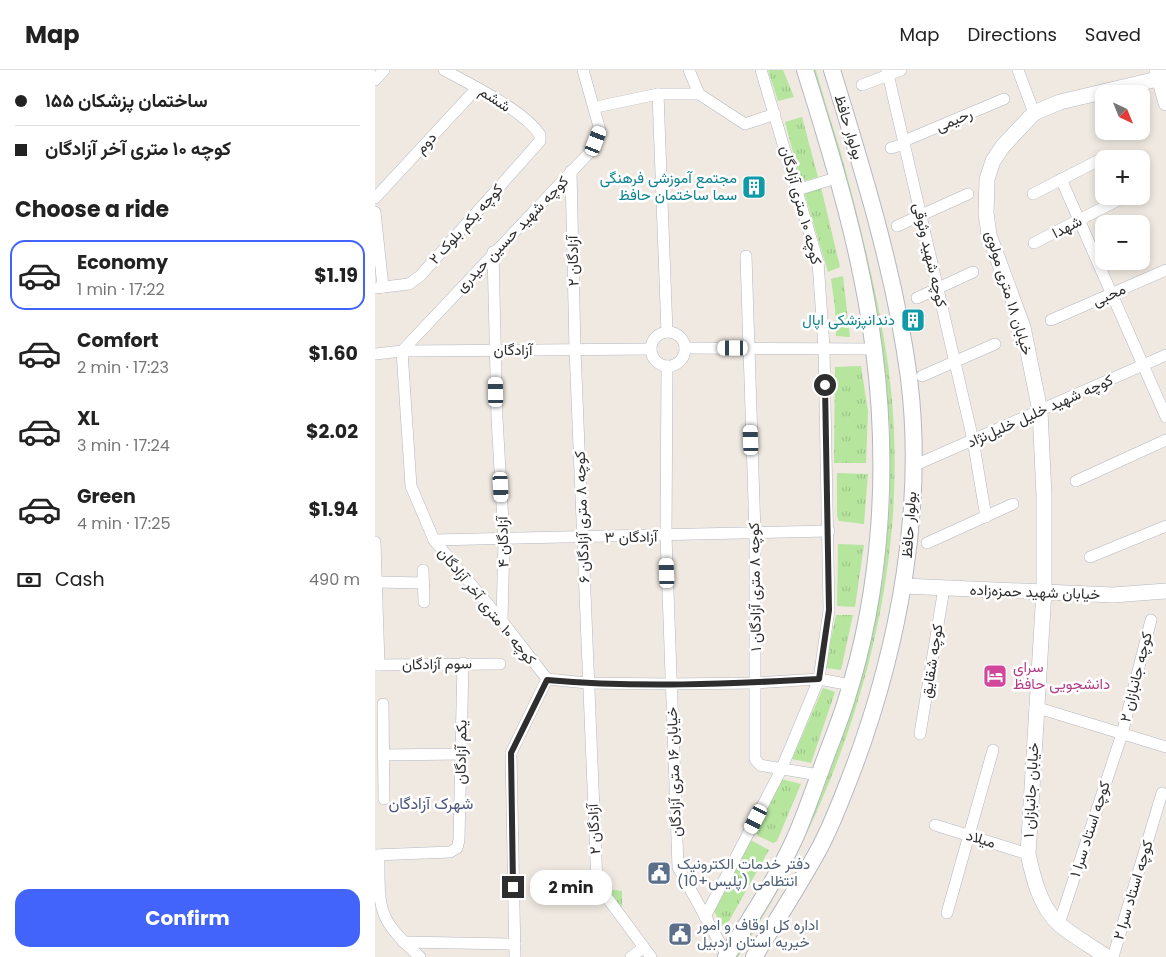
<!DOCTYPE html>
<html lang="en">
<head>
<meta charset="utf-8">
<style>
  :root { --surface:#fff; --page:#f6f6f6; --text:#222; --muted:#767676; --line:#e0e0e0; --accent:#4264fb }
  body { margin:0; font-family:Poppins,Vazirmatn,sans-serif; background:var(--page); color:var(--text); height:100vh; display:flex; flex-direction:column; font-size:19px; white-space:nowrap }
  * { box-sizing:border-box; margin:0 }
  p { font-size:16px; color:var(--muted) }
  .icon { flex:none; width:28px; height:28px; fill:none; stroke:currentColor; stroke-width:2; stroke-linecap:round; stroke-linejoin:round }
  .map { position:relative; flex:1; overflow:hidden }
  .drawer { display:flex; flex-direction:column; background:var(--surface); width:375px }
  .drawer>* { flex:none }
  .top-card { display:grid; align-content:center; height:110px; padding:0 15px; background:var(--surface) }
  .needle { width:32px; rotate:137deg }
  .tools { position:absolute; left:720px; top:15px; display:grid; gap:10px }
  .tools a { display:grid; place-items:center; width:55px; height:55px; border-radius:10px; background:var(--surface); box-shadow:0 2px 8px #0003; font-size:25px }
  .end { position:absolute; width:22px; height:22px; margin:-11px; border:6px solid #2e2e2e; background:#fff; box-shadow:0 0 0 2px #fff }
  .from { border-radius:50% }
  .bubble { position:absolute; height:35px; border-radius:15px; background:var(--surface); box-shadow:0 2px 8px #0003; font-size:16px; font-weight:700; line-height:35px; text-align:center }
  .car { position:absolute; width:15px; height:30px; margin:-15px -8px; border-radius:6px; box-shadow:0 0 4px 1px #0007; background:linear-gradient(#fff 24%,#345 0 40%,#fff 0 76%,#345 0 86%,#fff 0) }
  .top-card b { display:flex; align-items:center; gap:18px; height:48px; font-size:19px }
  .top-card b+b { border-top:1px solid var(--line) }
  .top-card i { width:12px; height:12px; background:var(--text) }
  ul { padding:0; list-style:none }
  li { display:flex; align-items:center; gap:15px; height:70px; margin:0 10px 8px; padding:0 5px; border:2px solid transparent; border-radius:15px }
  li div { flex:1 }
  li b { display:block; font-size:19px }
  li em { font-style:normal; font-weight:700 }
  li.selected { border-color:var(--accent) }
  li>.icon { width:45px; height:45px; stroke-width:1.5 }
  h2 { padding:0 15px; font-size:22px; line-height:60px }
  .pay { display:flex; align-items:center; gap:12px; height:55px; padding:0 15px; font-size:19px }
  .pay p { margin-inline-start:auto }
  .primary-button { display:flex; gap:10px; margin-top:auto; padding:10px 15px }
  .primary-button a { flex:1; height:58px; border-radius:15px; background:var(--accent); color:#fff; font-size:20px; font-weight:700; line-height:58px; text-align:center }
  header { display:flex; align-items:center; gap:30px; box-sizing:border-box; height:70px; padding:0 25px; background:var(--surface); border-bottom:1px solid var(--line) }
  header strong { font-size:24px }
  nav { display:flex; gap:28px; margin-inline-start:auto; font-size:18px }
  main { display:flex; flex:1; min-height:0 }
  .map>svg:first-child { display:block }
</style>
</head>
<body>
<header>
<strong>Map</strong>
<nav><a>Map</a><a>Directions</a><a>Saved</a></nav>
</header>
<main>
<section class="drawer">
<div class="top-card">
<b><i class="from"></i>ساختمان پزشکان ۱۵۵</b>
<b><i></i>کوچه ۱۰ متری آخر آزادگان</b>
</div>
<h2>Choose a ride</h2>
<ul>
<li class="selected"><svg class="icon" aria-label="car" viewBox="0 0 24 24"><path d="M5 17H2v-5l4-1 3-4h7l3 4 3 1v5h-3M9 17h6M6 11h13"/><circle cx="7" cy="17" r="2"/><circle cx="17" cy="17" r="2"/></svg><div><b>Economy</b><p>1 min · 17:22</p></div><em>$1.19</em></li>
<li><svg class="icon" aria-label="car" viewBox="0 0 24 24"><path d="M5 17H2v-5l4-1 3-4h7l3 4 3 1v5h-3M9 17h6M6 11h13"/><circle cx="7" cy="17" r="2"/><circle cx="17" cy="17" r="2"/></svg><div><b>Comfort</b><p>2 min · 17:23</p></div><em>$1.60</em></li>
<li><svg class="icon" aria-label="car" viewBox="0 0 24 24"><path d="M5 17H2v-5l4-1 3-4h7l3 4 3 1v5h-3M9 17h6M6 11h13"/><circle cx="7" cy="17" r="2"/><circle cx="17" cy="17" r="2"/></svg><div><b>XL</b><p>3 min · 17:24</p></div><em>$2.02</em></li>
<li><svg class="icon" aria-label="car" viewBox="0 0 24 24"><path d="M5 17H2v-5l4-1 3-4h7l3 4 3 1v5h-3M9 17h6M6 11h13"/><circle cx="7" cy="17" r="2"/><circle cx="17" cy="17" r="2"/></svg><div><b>Green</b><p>4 min · 17:25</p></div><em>$1.94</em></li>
</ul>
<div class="pay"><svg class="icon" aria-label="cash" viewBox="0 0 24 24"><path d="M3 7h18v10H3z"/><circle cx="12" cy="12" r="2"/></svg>Cash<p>490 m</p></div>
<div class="primary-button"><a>Confirm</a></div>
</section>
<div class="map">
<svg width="791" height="887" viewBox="0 0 791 887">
  <defs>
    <pattern id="grass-tufts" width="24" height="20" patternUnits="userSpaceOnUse" patternTransform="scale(1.25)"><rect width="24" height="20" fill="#b6e59e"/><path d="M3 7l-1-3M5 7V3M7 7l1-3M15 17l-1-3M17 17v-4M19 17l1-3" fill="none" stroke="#9dc588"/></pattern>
  </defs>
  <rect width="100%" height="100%" fill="#efe9e1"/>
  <!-- grass -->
  <g fill="url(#grass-tufts)">
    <polygon points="393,0 408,0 419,27 403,31"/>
    <path d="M434 0H441L442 4C449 29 457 54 465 80 482 142 498 205 509 269 547 486 480 705 363 887H358L426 769 449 718 472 649 491 590 508 508 515 431V357L505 272Z"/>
    <polygon points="427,47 443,107 426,112 410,52"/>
    <polygon points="446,117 465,197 453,202 429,122"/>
    <polygon points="468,206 475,267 461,266 460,237 456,209"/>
    <polygon points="486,296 493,342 491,393 459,393 460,297"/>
    <polygon points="462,403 493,404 489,454 464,451 462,446"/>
    <polygon points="463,474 489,475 480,537 462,536"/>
    <polygon points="461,545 478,545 466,600 450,598"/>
    <polygon points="448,618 460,622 436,693 417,689"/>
    <polygon points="406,709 426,714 402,771 398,773 383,766 380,760"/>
    <polygon points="374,769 394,780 354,851 347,856 338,839"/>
    <polygon points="231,819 247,821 247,838"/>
  </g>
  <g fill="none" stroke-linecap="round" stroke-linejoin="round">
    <!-- minor casing -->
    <g stroke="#b4b7c1" stroke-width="12">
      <g id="minor">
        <polyline points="314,0 324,24"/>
        <polyline points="512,0 598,370 611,447"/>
        <polyline points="643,0 659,43"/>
        <polyline points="0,10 9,0"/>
        <polyline points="487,15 526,0"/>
        <polyline points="283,24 292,262"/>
        <polyline points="221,37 283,24 324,24 370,54 400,44"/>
        <polyline points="529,71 629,29"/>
        <polyline points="516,78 530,74"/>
        <polyline points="196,101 200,280 222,814 276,887"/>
        <polyline points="686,109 791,347"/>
        <polyline points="422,120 464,107"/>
        <polyline points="658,124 732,86"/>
        <polyline points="0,128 102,18"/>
        <polyline points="0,142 8,217"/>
        <polyline points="522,156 593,124"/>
        <polyline points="659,173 751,126"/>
        <polyline points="118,182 122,348 129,469 127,551"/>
        <polyline points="371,186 380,463 380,689 385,695 390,696 444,705"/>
        <path d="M0 218 34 214 45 206 165 71V65C150 41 95 14 69 0"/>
        <polyline points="542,228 598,202"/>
        <polyline points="676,250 791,200"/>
        <circle cx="293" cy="279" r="17"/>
        <polyline points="310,278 499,279"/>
        <polyline points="0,284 27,281 276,279"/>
        <polyline points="292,296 291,466 303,797 352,886"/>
        <polyline points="547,306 620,274"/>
        <polyline points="538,396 791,285"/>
        <polyline points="701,411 791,370"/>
        <polyline points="59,470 454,461"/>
        <polyline points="0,472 4,595"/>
        <polyline points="552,473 638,434"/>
        <polyline points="715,487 791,456"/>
        <polyline points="48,500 49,532"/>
        <polyline points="2,512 49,513"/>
        <polyline points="0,595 125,594"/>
        <polyline points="172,609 212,613 295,614 380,613 444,609 476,615"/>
        <polyline points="8,634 9,729"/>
        <polyline points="660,637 791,677"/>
        <polyline points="545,664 569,518"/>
        <polyline points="9,685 86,684"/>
        <polyline points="560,755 653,784"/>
        <polyline points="0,785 75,782 82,778 84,770 88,593"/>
        <path d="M4 785C4 841 2 848 45 887"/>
        <polyline points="572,843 618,680"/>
        <polyline points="330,847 406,700 444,609 454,540 449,278 443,192 386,0"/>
        <polyline points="684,854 747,664 776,550"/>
        <polyline points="28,872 140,874"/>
        <polyline points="140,887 136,683 172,609 127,551 59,470 36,416 27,281 215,82 225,60 208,0"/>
        <polyline points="256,887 268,878"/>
        <polyline points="738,887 787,723"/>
      </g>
    </g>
    <!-- tertiary casing -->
    <g stroke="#b4b7c1" stroke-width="16">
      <g id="tertiary">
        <polyline points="782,0 791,33"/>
        <polyline points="528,516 738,525 791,521"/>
        <path d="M732 887C716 876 698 866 684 854 665 837 658 807 653 784L669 521V425L665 341 648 257 614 165 611 143 612 109 618 91 628 76 659 43 685 32 791 7"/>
      </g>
    </g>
    <!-- secondary casing -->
    <g stroke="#b4b7c1" stroke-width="18">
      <g id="secondary">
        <path d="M351 887C375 849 400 811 419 770 429 748 437 724 446 700 454 677 464 654 471 631 507 519 514 396 499 280 487 184 459 92 430 0"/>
        <path d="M379 887C401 851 424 816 444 779 458 753 468 725 479 697 524 576 550 437 534 308 520 203 488 101 457 0"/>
      </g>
    </g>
    <!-- minor -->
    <use href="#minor" stroke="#fff" stroke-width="11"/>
    <!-- tertiary -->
    <use href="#tertiary" stroke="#fff" stroke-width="15"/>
    <!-- secondary -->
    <use href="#secondary" stroke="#fff" stroke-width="16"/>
  </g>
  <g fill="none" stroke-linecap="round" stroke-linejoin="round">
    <!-- route -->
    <path stroke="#2e2e2e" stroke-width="6" d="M138 817 136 683 172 610C262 618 354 614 444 609L454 540 450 315"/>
  </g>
  <!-- icons -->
  <defs>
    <g id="building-square" transform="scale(1.25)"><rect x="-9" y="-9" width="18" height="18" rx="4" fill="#0f9aa8" stroke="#fff"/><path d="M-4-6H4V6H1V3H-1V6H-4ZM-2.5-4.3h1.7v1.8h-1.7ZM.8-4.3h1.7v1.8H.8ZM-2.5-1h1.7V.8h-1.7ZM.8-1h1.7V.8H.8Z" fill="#fff"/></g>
    <g id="hotel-square" transform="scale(1.25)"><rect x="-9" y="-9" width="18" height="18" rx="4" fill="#d1479c" stroke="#fff"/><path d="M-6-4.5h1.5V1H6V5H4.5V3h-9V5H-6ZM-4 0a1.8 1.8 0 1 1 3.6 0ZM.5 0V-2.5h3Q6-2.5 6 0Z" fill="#fff"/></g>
    <g id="civic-square" transform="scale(1.25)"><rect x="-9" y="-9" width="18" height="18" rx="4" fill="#5c6f8a" stroke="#fff"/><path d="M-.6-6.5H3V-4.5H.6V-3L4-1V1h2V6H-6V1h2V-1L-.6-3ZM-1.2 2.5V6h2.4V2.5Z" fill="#fff"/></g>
  </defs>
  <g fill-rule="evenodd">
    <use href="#building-square" x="379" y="117"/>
    <use href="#building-square" x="538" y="250"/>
    <use href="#hotel-square" x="620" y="606"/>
    <use href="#civic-square" x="284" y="803"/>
    <use href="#civic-square" x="305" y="864"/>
  </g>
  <g text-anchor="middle" stroke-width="5" stroke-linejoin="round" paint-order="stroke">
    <!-- street labels -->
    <g font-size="15" fill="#2e2e2e" stroke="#fff">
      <text transform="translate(120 29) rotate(33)" y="5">ششم</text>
      <text transform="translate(579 50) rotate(-23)" y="5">رحیمی</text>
      <text transform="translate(474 57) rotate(73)" y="5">بولوار حافظ</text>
      <text transform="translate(51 73) rotate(-47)" y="5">دوم</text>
      <text transform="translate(426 135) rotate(75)" y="5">کوچه ۱۰ متری آزادگان</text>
      <text transform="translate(91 154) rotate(-48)" y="5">کوچه یکم بلوک ۲</text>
      <text transform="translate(692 157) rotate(-27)" y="5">شهدا</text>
      <text transform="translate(137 164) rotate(-46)" y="5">کوچه شهید حسین حیدری</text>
      <text transform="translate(555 185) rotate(77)" y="5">کوچه شهید وثوقی</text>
      <text transform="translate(198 191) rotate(-91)" y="5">آزادگان ۲</text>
      <text transform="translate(634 223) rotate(73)" y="5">خیابان ۱۸ متری مولوی</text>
      <text transform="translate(734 225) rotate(-24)" y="5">محبی</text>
      <text x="138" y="285">آزادگان</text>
      <text transform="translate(665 341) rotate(-24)" y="5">کوچه شهید خلیل خلیل‌نژاد</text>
      <text transform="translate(207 447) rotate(-92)" y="5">کوچه ۸ متری آزادگان ۶</text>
      <text transform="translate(534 455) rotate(-86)" y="5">بولوار حافظ</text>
      <text transform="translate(256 467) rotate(-1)" y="5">آزادگان ۳</text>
      <text transform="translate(128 472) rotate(-91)" y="5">آزادگان ۴</text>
      <text transform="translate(380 517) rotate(-91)" y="5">کوچه ۸ متری آزادگان ۱</text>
      <text transform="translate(660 522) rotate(2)" y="5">خیابان شهید حمزه‌زاده</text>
      <text transform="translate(112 536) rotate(51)" y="5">کوچه ۱۰ متری آخر آزادگان</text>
      <text transform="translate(557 591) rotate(-81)" y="5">کوچه شقایق</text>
      <text transform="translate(62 594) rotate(-1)" y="5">سوم آزادگان</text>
      <text transform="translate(761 607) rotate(-76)" y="5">کوچه جانبازان ۲</text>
      <text transform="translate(86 682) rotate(-89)" y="5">یکم آزادگان</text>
      <text transform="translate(299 702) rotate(-92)" y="5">خیابان ۱۶ متری آزادگان</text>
      <text transform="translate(656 720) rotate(-87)" y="5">خیابان جانبازان ۱</text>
      <text transform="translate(219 759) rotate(-93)" y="5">آزادگان ۲</text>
      <text transform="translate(715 759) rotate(-72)" y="5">کوچه استاد سرا ۱</text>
      <text transform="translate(606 769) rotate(17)" y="5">میلاد</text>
      <text transform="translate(758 820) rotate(-73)" y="5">کوچه استاد سرا ۲</text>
    </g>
    <!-- culture labels -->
    <g font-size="15" fill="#0d838f" stroke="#fff" text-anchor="end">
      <text x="362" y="113">مجتمع آموزشی فرهنگی<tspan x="362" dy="17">سما ساختمان حافظ</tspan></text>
      <text x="520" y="255">دندانپزشکی اپال</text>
    </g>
    <!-- hotel labels -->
    <g font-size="15" fill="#b23c85" stroke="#fff" text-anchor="start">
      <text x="638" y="602">سرای<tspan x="638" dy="17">دانشجویی حافظ</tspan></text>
    </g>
    <!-- service labels -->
    <g font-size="15" fill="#4e5e75" stroke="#fff" text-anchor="start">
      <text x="302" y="799">دفتر خدمات الکترونیک<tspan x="302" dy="17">انتظامی (پلیس+10)</tspan></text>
      <text x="322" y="860">اداره کل اوقاف و امور<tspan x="322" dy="17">خیریه استان اردبیل</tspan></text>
    </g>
    <!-- neighbourhood labels -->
    <g font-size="16" fill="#4d5680" stroke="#fff">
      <text x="56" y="739">شهرک آزادگان</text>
    </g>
  </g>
</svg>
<div class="tools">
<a><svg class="needle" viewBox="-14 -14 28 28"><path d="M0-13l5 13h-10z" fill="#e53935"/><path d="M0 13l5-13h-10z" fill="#767676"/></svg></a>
<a>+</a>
<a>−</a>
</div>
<i class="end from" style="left:450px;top:315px"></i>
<i class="end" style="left:138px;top:817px"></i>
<div class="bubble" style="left:155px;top:800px;width:82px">2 min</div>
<i class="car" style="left:221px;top:71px;rotate:21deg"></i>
<i class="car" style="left:358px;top:278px;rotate:270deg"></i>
<i class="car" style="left:121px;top:322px;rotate:359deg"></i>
<i class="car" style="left:376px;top:370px;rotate:358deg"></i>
<i class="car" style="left:126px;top:417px;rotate:177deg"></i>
<i class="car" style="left:292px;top:503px;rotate:358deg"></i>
<i class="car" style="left:381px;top:749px;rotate:207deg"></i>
</div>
</main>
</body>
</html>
